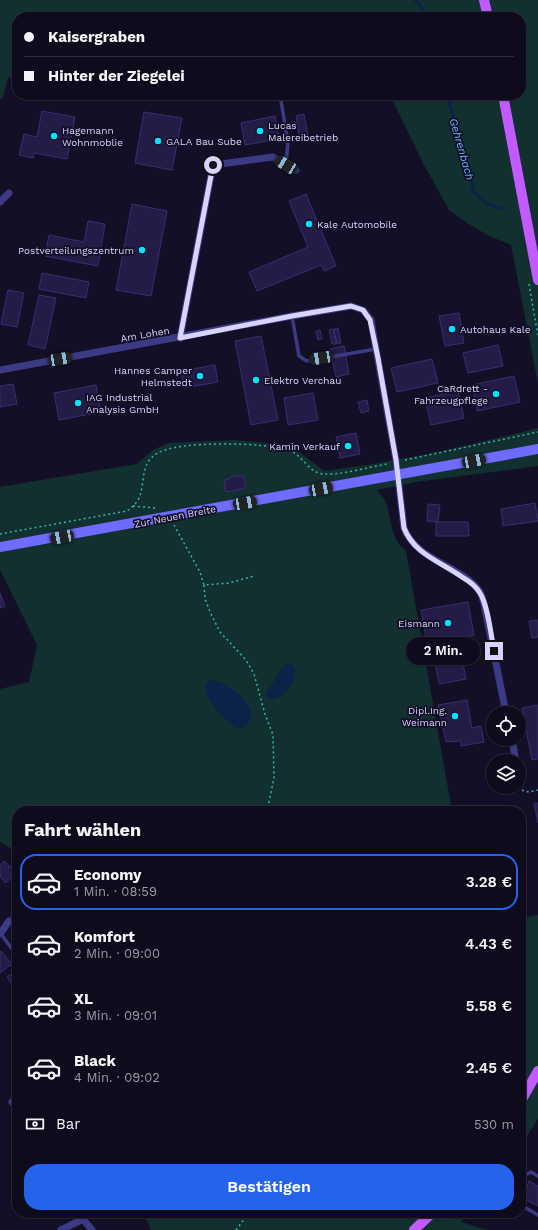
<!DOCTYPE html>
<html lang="de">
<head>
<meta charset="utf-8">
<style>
  :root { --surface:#0e0b1c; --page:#171425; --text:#f1f3f6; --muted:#9b9ba3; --line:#2e2b3b; --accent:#2563eb }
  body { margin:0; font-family:"Work Sans",sans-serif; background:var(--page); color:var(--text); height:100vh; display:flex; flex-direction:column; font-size:15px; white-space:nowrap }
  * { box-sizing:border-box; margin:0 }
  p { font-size:13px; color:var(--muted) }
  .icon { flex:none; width:22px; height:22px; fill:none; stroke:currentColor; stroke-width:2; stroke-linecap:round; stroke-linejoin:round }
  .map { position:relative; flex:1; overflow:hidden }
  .panel { position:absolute; left:12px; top:806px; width:514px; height:412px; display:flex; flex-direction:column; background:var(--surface); border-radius:16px; box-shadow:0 1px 3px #0004,0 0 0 1px var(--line) }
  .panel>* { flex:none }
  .top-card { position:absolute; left:12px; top:12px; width:514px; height:88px; border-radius:16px; box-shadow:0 1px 3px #0004,0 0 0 1px var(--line); display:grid; align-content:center; height:88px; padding:0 12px; background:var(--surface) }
  .buttons { position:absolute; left:486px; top:706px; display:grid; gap:8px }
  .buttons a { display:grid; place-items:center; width:40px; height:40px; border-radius:50%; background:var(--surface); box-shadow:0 1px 3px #0004,0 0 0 1px var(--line); font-size:20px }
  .end { position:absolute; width:18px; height:18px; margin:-9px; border:5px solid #d9d4ff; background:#111; box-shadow:0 0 0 2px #111 }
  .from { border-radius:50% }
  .bubble { position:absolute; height:28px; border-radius:14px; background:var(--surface); box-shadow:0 1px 3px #0004,0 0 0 1px var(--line); font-size:13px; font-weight:600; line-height:28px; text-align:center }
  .car { position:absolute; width:12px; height:24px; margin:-12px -6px; border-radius:5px; box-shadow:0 0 3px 1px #0007; background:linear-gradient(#222 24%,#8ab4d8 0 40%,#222 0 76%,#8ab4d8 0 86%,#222 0) }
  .top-card b { display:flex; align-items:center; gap:14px; height:38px; font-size:15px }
  .top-card b+b { border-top:1px solid var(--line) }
  .top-card i { width:10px; height:10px; background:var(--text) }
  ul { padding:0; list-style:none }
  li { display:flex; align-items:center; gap:12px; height:56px; margin:0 8px 6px; padding:0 4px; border:2px solid transparent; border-radius:16px }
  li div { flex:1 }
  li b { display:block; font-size:15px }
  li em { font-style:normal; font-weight:600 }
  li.on { border-color:var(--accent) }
  li>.icon { width:36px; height:36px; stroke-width:1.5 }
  h2 { padding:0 12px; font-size:18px; line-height:48px }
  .pay { display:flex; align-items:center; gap:10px; height:44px; padding:0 12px; font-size:15px }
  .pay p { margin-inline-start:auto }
  .primary-button { display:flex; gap:8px; margin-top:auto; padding:8px 12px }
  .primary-button a { flex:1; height:46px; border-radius:16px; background:var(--accent); color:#fff; font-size:16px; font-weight:600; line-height:46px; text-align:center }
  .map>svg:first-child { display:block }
</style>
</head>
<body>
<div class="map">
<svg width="538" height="1230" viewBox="0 0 538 1230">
  <rect width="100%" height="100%" fill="#130f26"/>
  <!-- green -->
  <g fill="#12302f">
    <polygon points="0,0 538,0 538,383 511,245 489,236 467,223 449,210 423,163 390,95 521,95 521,17 352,17 350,13 327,17 17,17 17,76 8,78 3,98 0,99"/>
    <path d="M538 428V466L416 482 377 490C380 494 384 498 386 503 392 520 390 538 406 551L452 811H17V852L0 842V689L29 682 37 645 0 570V487L137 464 153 450 168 443 234 440 280 444 298 451 324 471C396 462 468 446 538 428Z"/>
    <polygon points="538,915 538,1119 521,1145 521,918"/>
    <polygon points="143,1213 469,1213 461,1222 488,1230 151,1230"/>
  </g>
  <!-- water -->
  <g fill="#0c2248">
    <path d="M289 663C308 667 281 709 266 697 266 690 270 688 273 683 278 675 279 667 289 663Z"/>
    <path d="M210 680C220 679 241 694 246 702 250 707 252 713 250 719 242 748 208 702 206 691 205 686 207 683 210 680Z"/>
  </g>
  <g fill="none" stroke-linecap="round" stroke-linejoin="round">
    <!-- stream -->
    <g stroke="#0c2248" stroke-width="3">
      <polyline points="415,0 422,7 425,17"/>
      <polyline points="447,95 474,192 487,204 504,209"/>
    </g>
  </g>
  <!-- building -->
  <g fill="#241b47" stroke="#3b2d73">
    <polygon points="42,111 75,117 67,159 34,153 33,158 19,155 24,134 37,137"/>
    <polygon points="144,112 182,118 172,170 135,163"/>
    <polygon points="304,114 308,135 299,136 296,116"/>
    <polygon points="275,116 279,139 245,145 241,123"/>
    <polygon points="306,194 336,266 324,271 321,265 257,291 249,272 308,247 289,201"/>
    <polygon points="132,204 167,211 151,296 116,290"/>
    <polygon points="88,221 105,224 98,266 45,256 49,235 84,242"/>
    <polygon points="42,273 89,282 86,298 39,289"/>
    <polygon points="8,290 24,293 17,327 1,324"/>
    <polygon points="39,295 56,298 45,349 28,345"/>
    <polygon points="459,313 464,343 445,346 439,316"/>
    <polygon points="338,328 341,343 337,344 334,329"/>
    <polygon points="333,329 336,344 332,344 329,330"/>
    <polygon points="320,330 322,339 318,340 316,331"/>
    <polygon points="261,336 278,420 251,425 235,341"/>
    <polygon points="498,345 503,366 468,373 463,353"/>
    <polygon points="344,346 349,374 336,377 330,349"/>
    <polygon points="432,359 438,383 397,392 391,368"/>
    <polygon points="215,365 218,382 184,388 181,371"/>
    <polygon points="514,376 520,402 477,411 472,385"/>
    <polygon points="13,384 17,404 0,407 0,386"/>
    <polygon points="96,385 101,412 59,420 54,393"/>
    <polygon points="458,391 464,418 431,425 425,398"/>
    <polygon points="313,393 318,420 288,425 284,398"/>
    <polygon points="367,400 369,411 361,413 358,402"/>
    <polygon points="356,433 360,454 340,458 336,437"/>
    <polygon points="239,475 239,477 244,476 246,488 226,492 224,480 230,479 230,477"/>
    <polygon points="535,503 538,521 503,526 501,509"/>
    <polygon points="428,504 440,505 438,522 427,521"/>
    <polygon points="436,522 468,522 469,536 436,536"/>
    <polygon points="0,593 5,606 0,608"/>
    <polygon points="468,602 474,635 427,644 421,610"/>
    <polygon points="538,620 538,637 532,638 529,621"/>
    <polygon points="461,652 466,679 439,684 434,657"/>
    <polygon points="467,700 472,728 481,726 484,742 461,746 461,741 446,742 438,705"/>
    <polygon points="538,705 538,759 532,760 522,708"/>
    <polygon points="538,803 538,823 534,804"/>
    <polygon points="4,861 16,872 6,883 0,877 0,866"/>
    <polygon points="1,951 12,964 0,973 0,952"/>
    <polygon points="17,970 17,987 15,989 7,977"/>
    <polygon points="529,1181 538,1186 538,1206 522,1198"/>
  </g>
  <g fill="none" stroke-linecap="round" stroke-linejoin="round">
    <!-- path -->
    <g stroke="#2fb8b0" stroke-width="1.5" stroke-dasharray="2 3" stroke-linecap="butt">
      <polyline points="529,284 538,336"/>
      <polyline points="405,460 538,432"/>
      <polyline points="133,506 155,508"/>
      <polyline points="174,525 200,572 204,585 229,583 254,576"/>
      <path d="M0 534 127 511C131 508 135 505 138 500 146 485 139 465 156 454 176 440 268 442 291 451 304 457 309 474 325 474 341 475 370 467 387 464"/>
      <polyline points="204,585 205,599 211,614 220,632 246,660 254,674 265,714 273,735 274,778 267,811"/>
      <polyline points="517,789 529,792 538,790"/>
      <polyline points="521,1118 527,1109"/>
      <polyline points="440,1219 446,1213"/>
      <polyline points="236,1230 249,1213"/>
    </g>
    <!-- lane -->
    <g stroke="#3d3a85" stroke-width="3.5">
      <polyline points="280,95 288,142 286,164"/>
      <polyline points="292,316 299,356 307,361 376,349"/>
      <polyline points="1,934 17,956"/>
      <polyline points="521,1177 531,1172 538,1176"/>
      <polyline points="521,1184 524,1187"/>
      <polyline points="521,1205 538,1215"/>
    </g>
    <!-- street -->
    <g stroke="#3d3a85" stroke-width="7">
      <polyline points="0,202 9,193"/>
      <polyline points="180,338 213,165 273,157 296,170"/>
      <path d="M0 370 292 316 351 306 363 310 371 320 376 349 396 460 404 528C418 563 461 564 480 592 482 596 483 600 484 604L506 713"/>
      <polyline points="512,739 515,756 514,761"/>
      <polyline points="510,788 510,787"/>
      <polyline points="0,934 9,921"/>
      <polyline points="12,1102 17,1107"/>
      <polyline points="80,1213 83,1219 92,1230"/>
      <polyline points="61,1230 83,1219"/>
    </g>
    <!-- secondary -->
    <polyline stroke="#6f6bff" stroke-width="10" points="0,547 538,449"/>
    <!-- primary -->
    <g stroke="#c25bff" stroke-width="10">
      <polyline points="484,0 488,17"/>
      <polyline points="503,95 538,280"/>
      <polyline points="521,1101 538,1071"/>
      <polyline points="414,1230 432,1213"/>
    </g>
  </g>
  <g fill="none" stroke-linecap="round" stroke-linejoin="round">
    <!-- route -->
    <path stroke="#d9d4ff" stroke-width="5" d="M213 165 180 338 292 316 351 306 363 310 370 320 378 358 396 460 404 528C414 554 441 562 462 577 469 581 476 586 480 593 488 606 491 635 494 651"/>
  </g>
  <!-- markers -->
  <g fill="#00e5ff" stroke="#130f26" stroke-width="1.5">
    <circle cx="260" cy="131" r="4"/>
    <circle cx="54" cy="136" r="4"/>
    <circle cx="158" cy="141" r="4"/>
    <circle cx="309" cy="224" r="4"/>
    <circle cx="142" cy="250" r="4"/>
    <circle cx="452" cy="329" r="4"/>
    <circle cx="200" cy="376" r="4"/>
    <circle cx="256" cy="380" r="4"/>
    <circle cx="496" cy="394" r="4"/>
    <circle cx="78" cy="403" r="4"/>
    <circle cx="348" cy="446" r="4"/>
    <circle cx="448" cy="623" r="4"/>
    <circle cx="455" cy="716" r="4"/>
  </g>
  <g text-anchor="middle" stroke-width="3.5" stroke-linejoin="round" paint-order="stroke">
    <!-- poi labels -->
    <g font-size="10" fill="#d9d4ff" stroke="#130f26" text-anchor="start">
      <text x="268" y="129">Lucas<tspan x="268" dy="12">Malereibetrieb</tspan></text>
      <text x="62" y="134">Hagemann<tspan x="62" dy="12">Wohnmoblie</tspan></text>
      <text x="166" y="145">GALA Bau Sube</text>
      <text x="317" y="228">Kale Automobile</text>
      <text x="134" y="254" text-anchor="end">Postverteilungszentrum</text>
      <text x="460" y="333">Autohaus Kale</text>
      <text x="192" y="374" text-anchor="end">Hannes Camper<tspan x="192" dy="12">Helmstedt</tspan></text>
      <text x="264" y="384">Elektro Verchau</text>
      <text x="488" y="392" text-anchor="end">CaRdrett -<tspan x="488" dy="12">Fahrzeugpflege</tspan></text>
      <text x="86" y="401">IAG Industrial<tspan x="86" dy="12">Analysis GmbH</tspan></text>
      <text x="340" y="450" text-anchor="end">Kamin Verkauf</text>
      <text x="440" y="627" text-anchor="end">Eismann</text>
      <text x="447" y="714" text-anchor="end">Dipl.Ing.<tspan x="447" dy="12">Weimann</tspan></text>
    </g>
    <!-- street labels -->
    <g font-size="10" fill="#d9d4ff" stroke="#130f26">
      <text transform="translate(145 334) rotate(-10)" y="4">Am Lohen</text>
      <text transform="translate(175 516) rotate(-11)" y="4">Zur Neuen Breite</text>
    </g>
    <!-- water labels -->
    <g font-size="11" font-style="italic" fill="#62b6ff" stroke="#130f26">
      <text transform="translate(462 149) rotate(74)" y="4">Gehrenbach</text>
    </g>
  </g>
</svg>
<div class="buttons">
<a><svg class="icon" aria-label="locate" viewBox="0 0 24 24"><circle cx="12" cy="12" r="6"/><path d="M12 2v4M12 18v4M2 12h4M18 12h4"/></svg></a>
<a><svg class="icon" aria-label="layers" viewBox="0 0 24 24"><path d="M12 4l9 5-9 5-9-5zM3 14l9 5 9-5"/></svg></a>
</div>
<i class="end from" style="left:213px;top:165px"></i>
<i class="end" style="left:494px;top:651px"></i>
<div class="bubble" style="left:406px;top:637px;width:74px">2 Min.</div>
<i class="car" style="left:286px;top:165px;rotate:301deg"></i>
<i class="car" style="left:321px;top:358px;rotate:261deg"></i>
<i class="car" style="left:60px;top:359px;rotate:80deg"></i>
<i class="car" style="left:474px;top:461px;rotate:79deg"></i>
<i class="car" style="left:321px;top:489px;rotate:79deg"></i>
<i class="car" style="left:245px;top:503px;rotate:80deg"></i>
<i class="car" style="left:62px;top:537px;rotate:259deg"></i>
<div class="top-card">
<b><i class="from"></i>Kaisergraben</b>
<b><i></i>Hinter der Ziegelei</b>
</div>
<section class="panel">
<h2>Fahrt wählen</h2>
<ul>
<li class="on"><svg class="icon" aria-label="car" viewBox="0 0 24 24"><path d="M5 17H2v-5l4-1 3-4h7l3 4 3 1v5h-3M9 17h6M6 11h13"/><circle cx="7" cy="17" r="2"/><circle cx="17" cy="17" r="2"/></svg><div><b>Economy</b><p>1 Min. · 08:59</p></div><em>3.28 €</em></li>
<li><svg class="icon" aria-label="car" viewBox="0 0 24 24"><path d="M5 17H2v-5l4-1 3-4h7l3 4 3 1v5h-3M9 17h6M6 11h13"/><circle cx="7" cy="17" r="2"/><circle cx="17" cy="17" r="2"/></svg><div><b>Komfort</b><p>2 Min. · 09:00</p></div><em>4.43 €</em></li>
<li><svg class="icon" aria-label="car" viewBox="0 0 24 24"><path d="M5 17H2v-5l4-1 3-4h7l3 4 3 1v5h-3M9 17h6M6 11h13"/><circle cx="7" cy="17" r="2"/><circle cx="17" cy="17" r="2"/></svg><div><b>XL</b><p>3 Min. · 09:01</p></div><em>5.58 €</em></li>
<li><svg class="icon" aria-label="car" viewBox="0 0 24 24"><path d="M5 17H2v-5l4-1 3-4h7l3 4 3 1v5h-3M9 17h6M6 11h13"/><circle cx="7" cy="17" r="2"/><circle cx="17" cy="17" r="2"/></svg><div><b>Black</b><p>4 Min. · 09:02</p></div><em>2.45 €</em></li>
</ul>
<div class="pay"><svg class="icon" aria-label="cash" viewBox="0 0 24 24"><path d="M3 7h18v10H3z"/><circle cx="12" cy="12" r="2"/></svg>Bar<p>530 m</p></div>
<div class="primary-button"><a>Bestätigen</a></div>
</section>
</div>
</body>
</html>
